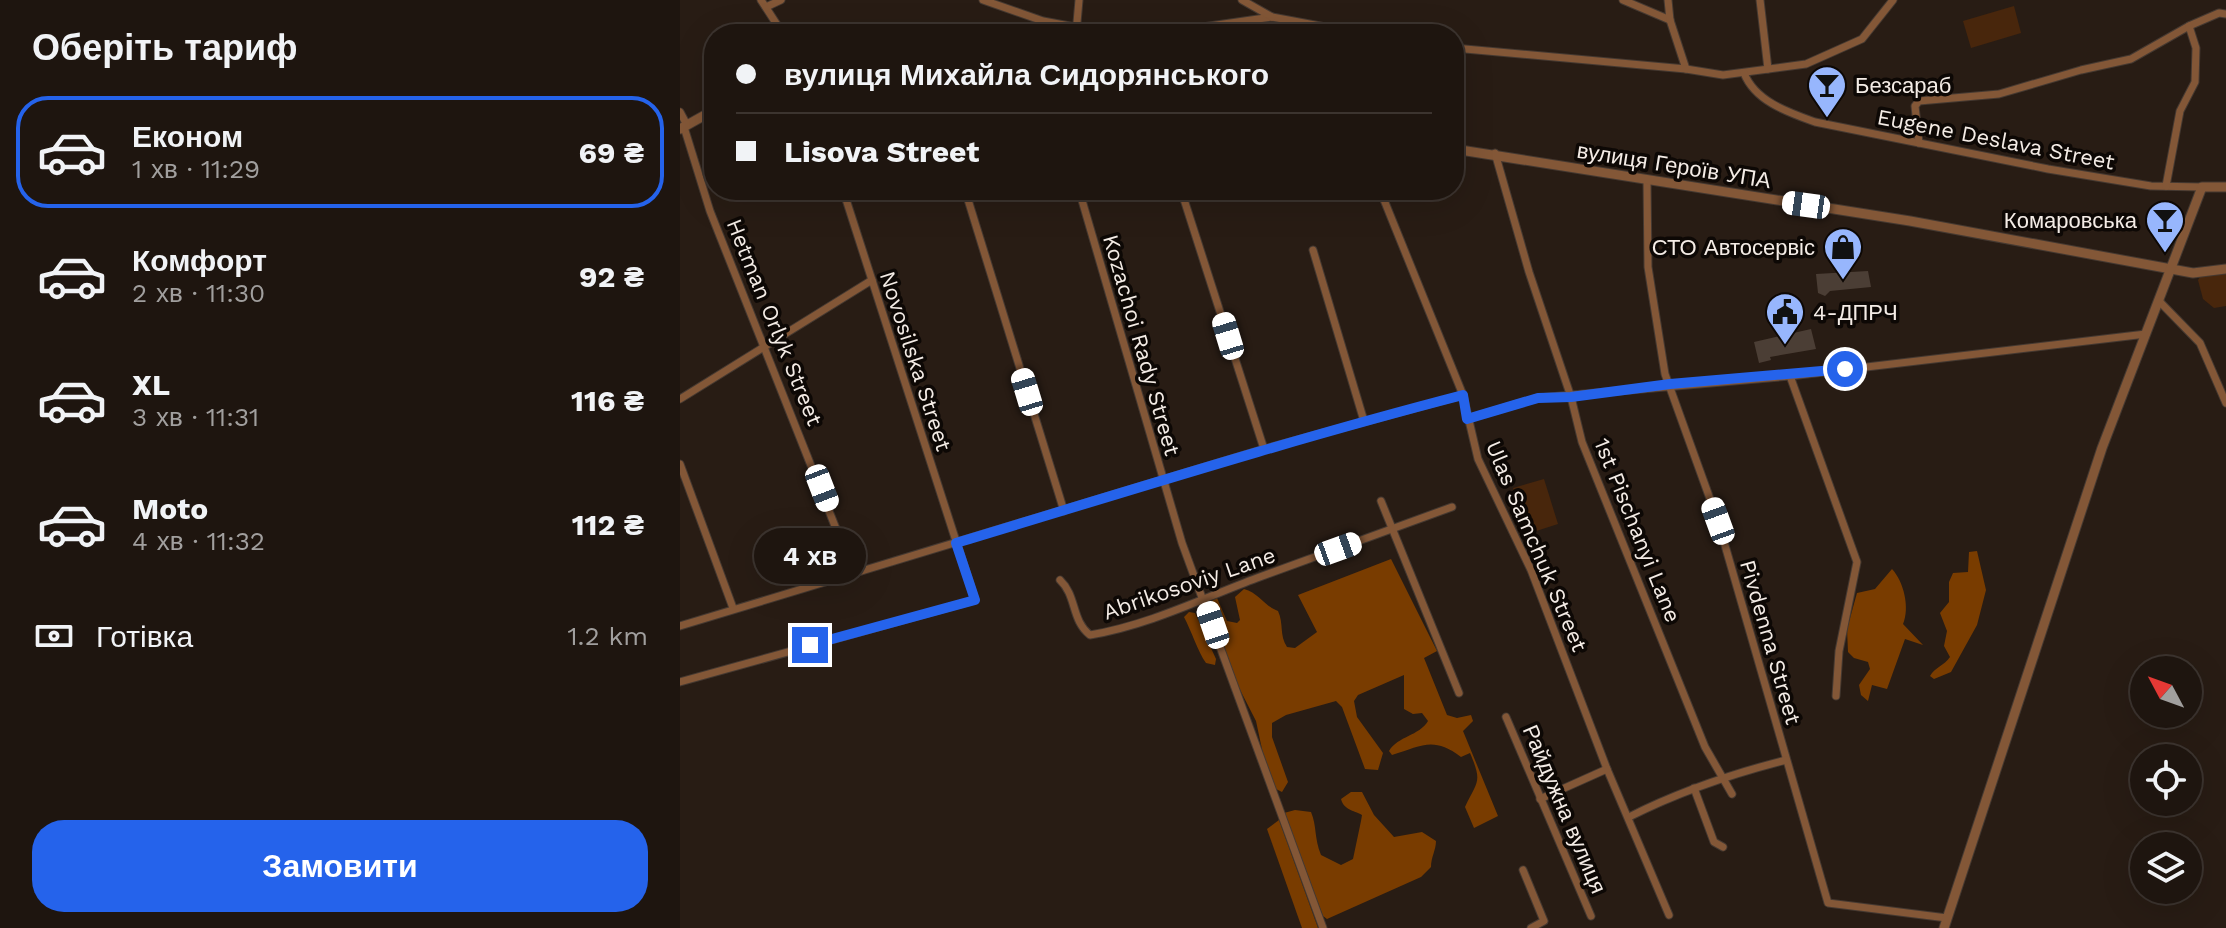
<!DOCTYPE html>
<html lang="uk">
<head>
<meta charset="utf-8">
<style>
  :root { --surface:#1e150f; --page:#2b221d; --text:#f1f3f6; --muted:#a19f9e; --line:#3c342f; --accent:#2563eb }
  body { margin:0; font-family:"Work Sans",sans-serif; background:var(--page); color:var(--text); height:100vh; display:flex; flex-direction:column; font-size:30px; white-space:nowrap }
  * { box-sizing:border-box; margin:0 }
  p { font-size:26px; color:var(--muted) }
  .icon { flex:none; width:44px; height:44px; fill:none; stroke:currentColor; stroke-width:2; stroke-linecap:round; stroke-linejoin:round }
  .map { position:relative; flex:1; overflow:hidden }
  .sheet { display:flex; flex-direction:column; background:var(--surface); width:680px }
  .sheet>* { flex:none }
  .guide { position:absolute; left:24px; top:24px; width:760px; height:176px; border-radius:32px; box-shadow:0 8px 32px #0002,0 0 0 2px var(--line); display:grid; align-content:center; height:176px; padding:0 32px; background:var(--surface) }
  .needle { width:52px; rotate:311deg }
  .fabs { position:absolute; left:1450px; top:656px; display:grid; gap:16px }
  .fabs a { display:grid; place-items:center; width:72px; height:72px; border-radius:50%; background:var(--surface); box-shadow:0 8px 32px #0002,0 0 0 2px var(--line); font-size:40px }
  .end { position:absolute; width:36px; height:36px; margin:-18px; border:10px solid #2563eb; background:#fff; box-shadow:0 0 0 4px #fff }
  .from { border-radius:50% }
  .bubble { position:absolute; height:56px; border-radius:28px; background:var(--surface); box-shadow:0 8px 32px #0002,0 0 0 2px var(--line); font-size:26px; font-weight:700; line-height:56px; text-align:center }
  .car { position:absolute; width:24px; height:48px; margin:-24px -12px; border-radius:10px; box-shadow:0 0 6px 2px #0007; background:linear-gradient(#fff 24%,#345 0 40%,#fff 0 76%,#345 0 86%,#fff 0) }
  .guide b { display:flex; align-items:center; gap:28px; height:76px; font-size:30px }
  .guide b+b { border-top:2px solid var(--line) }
  .guide i { width:20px; height:20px; background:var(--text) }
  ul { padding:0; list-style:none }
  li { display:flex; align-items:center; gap:24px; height:112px; margin:0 16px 12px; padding:0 16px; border:4px solid transparent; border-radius:32px }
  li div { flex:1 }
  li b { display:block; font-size:30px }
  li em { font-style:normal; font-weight:700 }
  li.active { border-color:var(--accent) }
  li>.icon { width:72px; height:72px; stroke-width:1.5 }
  h2 { padding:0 32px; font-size:36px; line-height:96px }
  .pay { display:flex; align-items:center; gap:20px; height:88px; padding:0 32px; font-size:30px }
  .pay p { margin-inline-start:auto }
  .button { display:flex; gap:16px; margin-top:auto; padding:16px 32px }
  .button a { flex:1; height:92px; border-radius:32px; background:var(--accent); color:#fff; font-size:32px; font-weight:700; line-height:92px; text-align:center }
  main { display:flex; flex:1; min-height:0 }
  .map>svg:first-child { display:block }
</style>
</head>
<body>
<main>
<section class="sheet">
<h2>Оберіть тариф</h2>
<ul>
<li class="active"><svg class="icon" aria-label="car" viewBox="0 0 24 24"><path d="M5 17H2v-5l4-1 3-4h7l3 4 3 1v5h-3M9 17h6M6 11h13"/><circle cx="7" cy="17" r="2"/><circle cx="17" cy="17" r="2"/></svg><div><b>Економ</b><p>1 хв · 11:29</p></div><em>69 ₴</em></li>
<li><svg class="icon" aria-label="car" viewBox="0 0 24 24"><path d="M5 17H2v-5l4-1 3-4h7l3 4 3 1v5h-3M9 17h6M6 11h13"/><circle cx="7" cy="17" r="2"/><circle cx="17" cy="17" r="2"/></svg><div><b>Комфорт</b><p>2 хв · 11:30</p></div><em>92 ₴</em></li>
<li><svg class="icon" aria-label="car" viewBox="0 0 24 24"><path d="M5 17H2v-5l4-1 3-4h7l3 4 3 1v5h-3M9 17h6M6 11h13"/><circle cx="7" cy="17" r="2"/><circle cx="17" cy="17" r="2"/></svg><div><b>XL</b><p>3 хв · 11:31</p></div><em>116 ₴</em></li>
<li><svg class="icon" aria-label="car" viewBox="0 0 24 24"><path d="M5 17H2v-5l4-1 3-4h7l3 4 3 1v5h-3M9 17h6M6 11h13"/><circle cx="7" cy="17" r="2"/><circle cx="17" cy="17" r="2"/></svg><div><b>Moto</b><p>4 хв · 11:32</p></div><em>112 ₴</em></li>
</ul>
<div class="pay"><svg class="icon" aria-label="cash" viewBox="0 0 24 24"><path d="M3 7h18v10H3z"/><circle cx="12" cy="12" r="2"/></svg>Готівка<p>1.2 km</p></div>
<div class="button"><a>Замовити</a></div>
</section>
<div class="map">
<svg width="1546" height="928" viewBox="0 0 1546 928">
  <rect width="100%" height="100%" fill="#281c14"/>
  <!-- green -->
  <g fill="#48260c">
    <polygon points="1334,6 1341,33 1291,48 1283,21"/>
    <polygon points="1546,274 1546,306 1534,308 1523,299 1518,280 1520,277"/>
    <polygon points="864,479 878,524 847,534 833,488"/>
  </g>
  <!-- forest -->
  <g fill="#793c00">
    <path d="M1297 551 1306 590 1297 625 1271 672 1254 679 1250 676C1255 667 1264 666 1270 657L1264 646 1267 631 1260 613 1269 602V582L1273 573 1288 572 1289 552Z"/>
    <path d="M711 559 757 651 744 658 767 715 777 718 791 715 793 721 783 731 818 816 794 828 785 807C797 781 803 783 790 753L781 757C753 736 742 746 712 755L709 751C718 736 739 736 748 721L742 713 733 714 724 709V675L678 695 674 701 677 717 703 753 698 770 685 769 662 707 656 701 606 715 592 723V737L608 782 602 792 594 788 586 768 576 721 554 678 535 620 532 598H537L547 621 557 623 560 620 555 597 564 589C579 593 584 606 598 611 604 624 599 635 607 647L615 648 637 632 618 595Z"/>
    <path d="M1212 569C1224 582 1230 608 1223 624L1243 645 1225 639 1207 689 1192 685 1188 701 1181 695 1179 685 1190 669 1188 662 1174 658 1168 652 1167 629 1177 593 1195 589Z"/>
    <path d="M509 612 515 613 536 659 535 665 526 663C518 652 511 630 504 617Z"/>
    <path d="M671 792H682L694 815 714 837 742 832 756 841C756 850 751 857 751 867L741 877 647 919 643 916 604 813 615 810 631 812C637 826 634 838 641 855L661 865 673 859 681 821 682 815C673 810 664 810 661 799Z"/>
    <polygon points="599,820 638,928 622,928 587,829"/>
  </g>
  <!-- building -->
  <g fill="#4b3e35">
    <polygon points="1188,271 1191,287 1150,291 1145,296 1138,293 1136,274"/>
    <polygon points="1131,329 1136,349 1090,357 1091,360 1079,363 1074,342"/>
  </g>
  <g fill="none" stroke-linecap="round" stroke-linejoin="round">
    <!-- minor casing -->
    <g stroke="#453931" stroke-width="9">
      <g id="minor">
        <polyline points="81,0 103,34"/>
        <polyline points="303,0 363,21 395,27 488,32 592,17 683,34"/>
        <polyline points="562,0 592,17"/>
        <polyline points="943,0 990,20"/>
        <polyline points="988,0 990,20 1006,69"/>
        <polyline points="1080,0 1088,69"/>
        <polyline points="86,7 101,0"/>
        <polyline points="396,34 399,0"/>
        <polyline points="774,48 1006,69 1043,75 1126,64 1182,39 1213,0"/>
        <path d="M1064 73C1075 101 1107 112 1135 122L1368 169 1471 186 1522 187"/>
        <polyline points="0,112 7,125"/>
        <polyline points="4,127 30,211 174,574"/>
        <polyline points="1239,143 1235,106 1239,101 1319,94 1401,70 1451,59 1509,26 1539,13 1546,14"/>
        <polyline points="815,153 849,272 891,397 902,442 1025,747 1052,794"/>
        <polyline points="967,180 968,267 985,374 1038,521 1148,903 1267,918"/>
        <polyline points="1486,186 1500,111 1515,82 1516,48 1509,26"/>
        <polyline points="285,190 384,511"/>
        <polyline points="399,190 502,543 643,928"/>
        <polyline points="501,190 584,449"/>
        <polyline points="700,190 783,395 798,459 851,570 927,769 989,915"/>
        <polyline points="633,250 684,421"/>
        <polyline points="1479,301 1520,343 1546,403"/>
        <polyline points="1110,376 1177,562 1159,651 1156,696"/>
        <polyline points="0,399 192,280"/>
        <polyline points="787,419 858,398 1110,376 1466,334"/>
        <polyline points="0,464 53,608"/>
        <polyline points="701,501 779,693"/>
        <path d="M380 580C397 596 391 620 410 635 469 625 521 599 577 578 642 554 707 531 772 507"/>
        <polyline points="0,626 584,449 783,395"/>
        <polyline points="0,682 295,600 163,190"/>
        <polyline points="826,717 911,916"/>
        <polyline points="1014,788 1034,842 1043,847"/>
        <polyline points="860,799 927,769"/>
        <path d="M949 817C1000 791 1051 774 1106 760"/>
        <polyline points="843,870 864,921 851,928"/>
      </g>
    </g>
    <!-- tertiary casing -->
    <g stroke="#453931" stroke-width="11">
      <g id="tertiary">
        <polyline points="0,129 34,110"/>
        <polyline points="774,149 1230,221 1513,273 1546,269"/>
        <polyline points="1264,928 1422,448 1522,187 1546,187"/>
      </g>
    </g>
    <!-- minor -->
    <use href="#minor" stroke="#835737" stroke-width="7"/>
    <!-- tertiary -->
    <use href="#tertiary" stroke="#835737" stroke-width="9"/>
  </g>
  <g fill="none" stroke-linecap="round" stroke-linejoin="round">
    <!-- route -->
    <path stroke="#2563eb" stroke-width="10" d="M130 645 295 600 276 543C445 492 613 439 783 395L787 419 858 398 891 397 990 384 1165 369"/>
  </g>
  <!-- icons -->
  <defs>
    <g id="bar-pin" transform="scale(2)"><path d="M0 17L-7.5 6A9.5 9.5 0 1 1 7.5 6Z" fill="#97b6fd" stroke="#0d0805"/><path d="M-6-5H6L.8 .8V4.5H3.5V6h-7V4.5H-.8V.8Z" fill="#111"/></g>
    <g id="shop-pin" transform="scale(2)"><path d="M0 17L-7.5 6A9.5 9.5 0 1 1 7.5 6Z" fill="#97b6fd" stroke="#0d0805"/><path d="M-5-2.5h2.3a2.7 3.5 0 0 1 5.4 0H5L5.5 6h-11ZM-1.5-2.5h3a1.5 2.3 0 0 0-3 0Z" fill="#111"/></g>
    <g id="civic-pin" transform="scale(2)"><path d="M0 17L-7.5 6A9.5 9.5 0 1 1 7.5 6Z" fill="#97b6fd" stroke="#0d0805"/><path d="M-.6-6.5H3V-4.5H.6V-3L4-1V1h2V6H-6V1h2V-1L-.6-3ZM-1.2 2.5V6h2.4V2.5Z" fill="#111"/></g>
  </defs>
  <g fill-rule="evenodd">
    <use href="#bar-pin" x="1147" y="85"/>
    <use href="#bar-pin" x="1485" y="220"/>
    <use href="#shop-pin" x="1163" y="247"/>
    <use href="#civic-pin" x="1105" y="312"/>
  </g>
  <g text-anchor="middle" stroke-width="7" stroke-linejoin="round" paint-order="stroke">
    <!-- poi labels -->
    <g font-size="22" fill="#f4ece6" stroke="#0d0805" text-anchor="start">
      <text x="1175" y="93">Безсараб</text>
      <text x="1457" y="228" text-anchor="end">Комаровська</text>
      <text x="1135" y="255" text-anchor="end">СТО Автосервіс</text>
      <text x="1133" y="320">4-ДПРЧ</text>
    </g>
    <!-- street labels -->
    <g font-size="22" fill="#f4ece6" stroke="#0d0805">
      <text transform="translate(1316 139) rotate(11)" y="8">Eugene Deslava Street</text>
      <text transform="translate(994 165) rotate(9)" y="8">вулиця Героїв УПА</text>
      <text transform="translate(95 322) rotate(68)" y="8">Hetman Orlyk Street</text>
      <text transform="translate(462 345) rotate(74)" y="8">Kozachoi Rady Street</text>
      <text transform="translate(236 361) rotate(72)" y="8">Novosilska Street</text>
      <text transform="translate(958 530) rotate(68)" y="8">1st Pischanyi Lane</text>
      <text transform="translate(857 546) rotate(67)" y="8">Ulas Samchuk Street</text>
      <text transform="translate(509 583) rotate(-19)" y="8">Abrikosoviy Lane</text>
      <text transform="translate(1091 642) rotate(74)" y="8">Pivdenna Street</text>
      <text transform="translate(885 809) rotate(67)" y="8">Райдужна вулиця</text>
    </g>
  </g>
</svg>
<div class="fabs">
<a><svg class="needle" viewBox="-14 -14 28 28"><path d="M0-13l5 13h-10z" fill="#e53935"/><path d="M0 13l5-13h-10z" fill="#a19f9e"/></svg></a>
<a><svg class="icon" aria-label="locate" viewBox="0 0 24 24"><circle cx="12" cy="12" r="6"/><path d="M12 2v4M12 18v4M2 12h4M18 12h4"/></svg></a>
<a><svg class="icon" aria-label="layers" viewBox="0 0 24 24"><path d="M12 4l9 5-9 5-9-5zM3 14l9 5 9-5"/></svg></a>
</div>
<i class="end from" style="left:1165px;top:369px"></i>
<i class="end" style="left:130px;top:645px"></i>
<div class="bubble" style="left:74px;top:528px;width:112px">4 хв</div>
<i class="car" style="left:1126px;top:205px;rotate:278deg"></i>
<i class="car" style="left:548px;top:336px;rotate:343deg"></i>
<i class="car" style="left:347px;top:392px;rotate:343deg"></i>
<i class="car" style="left:142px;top:488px;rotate:159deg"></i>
<i class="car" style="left:1038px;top:521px;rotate:340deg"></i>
<i class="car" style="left:658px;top:549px;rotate:70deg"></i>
<i class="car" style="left:533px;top:625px;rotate:341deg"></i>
<div class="guide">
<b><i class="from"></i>вулиця Михайла Сидорянського</b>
<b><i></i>Lisova Street</b>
</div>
</div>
</main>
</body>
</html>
